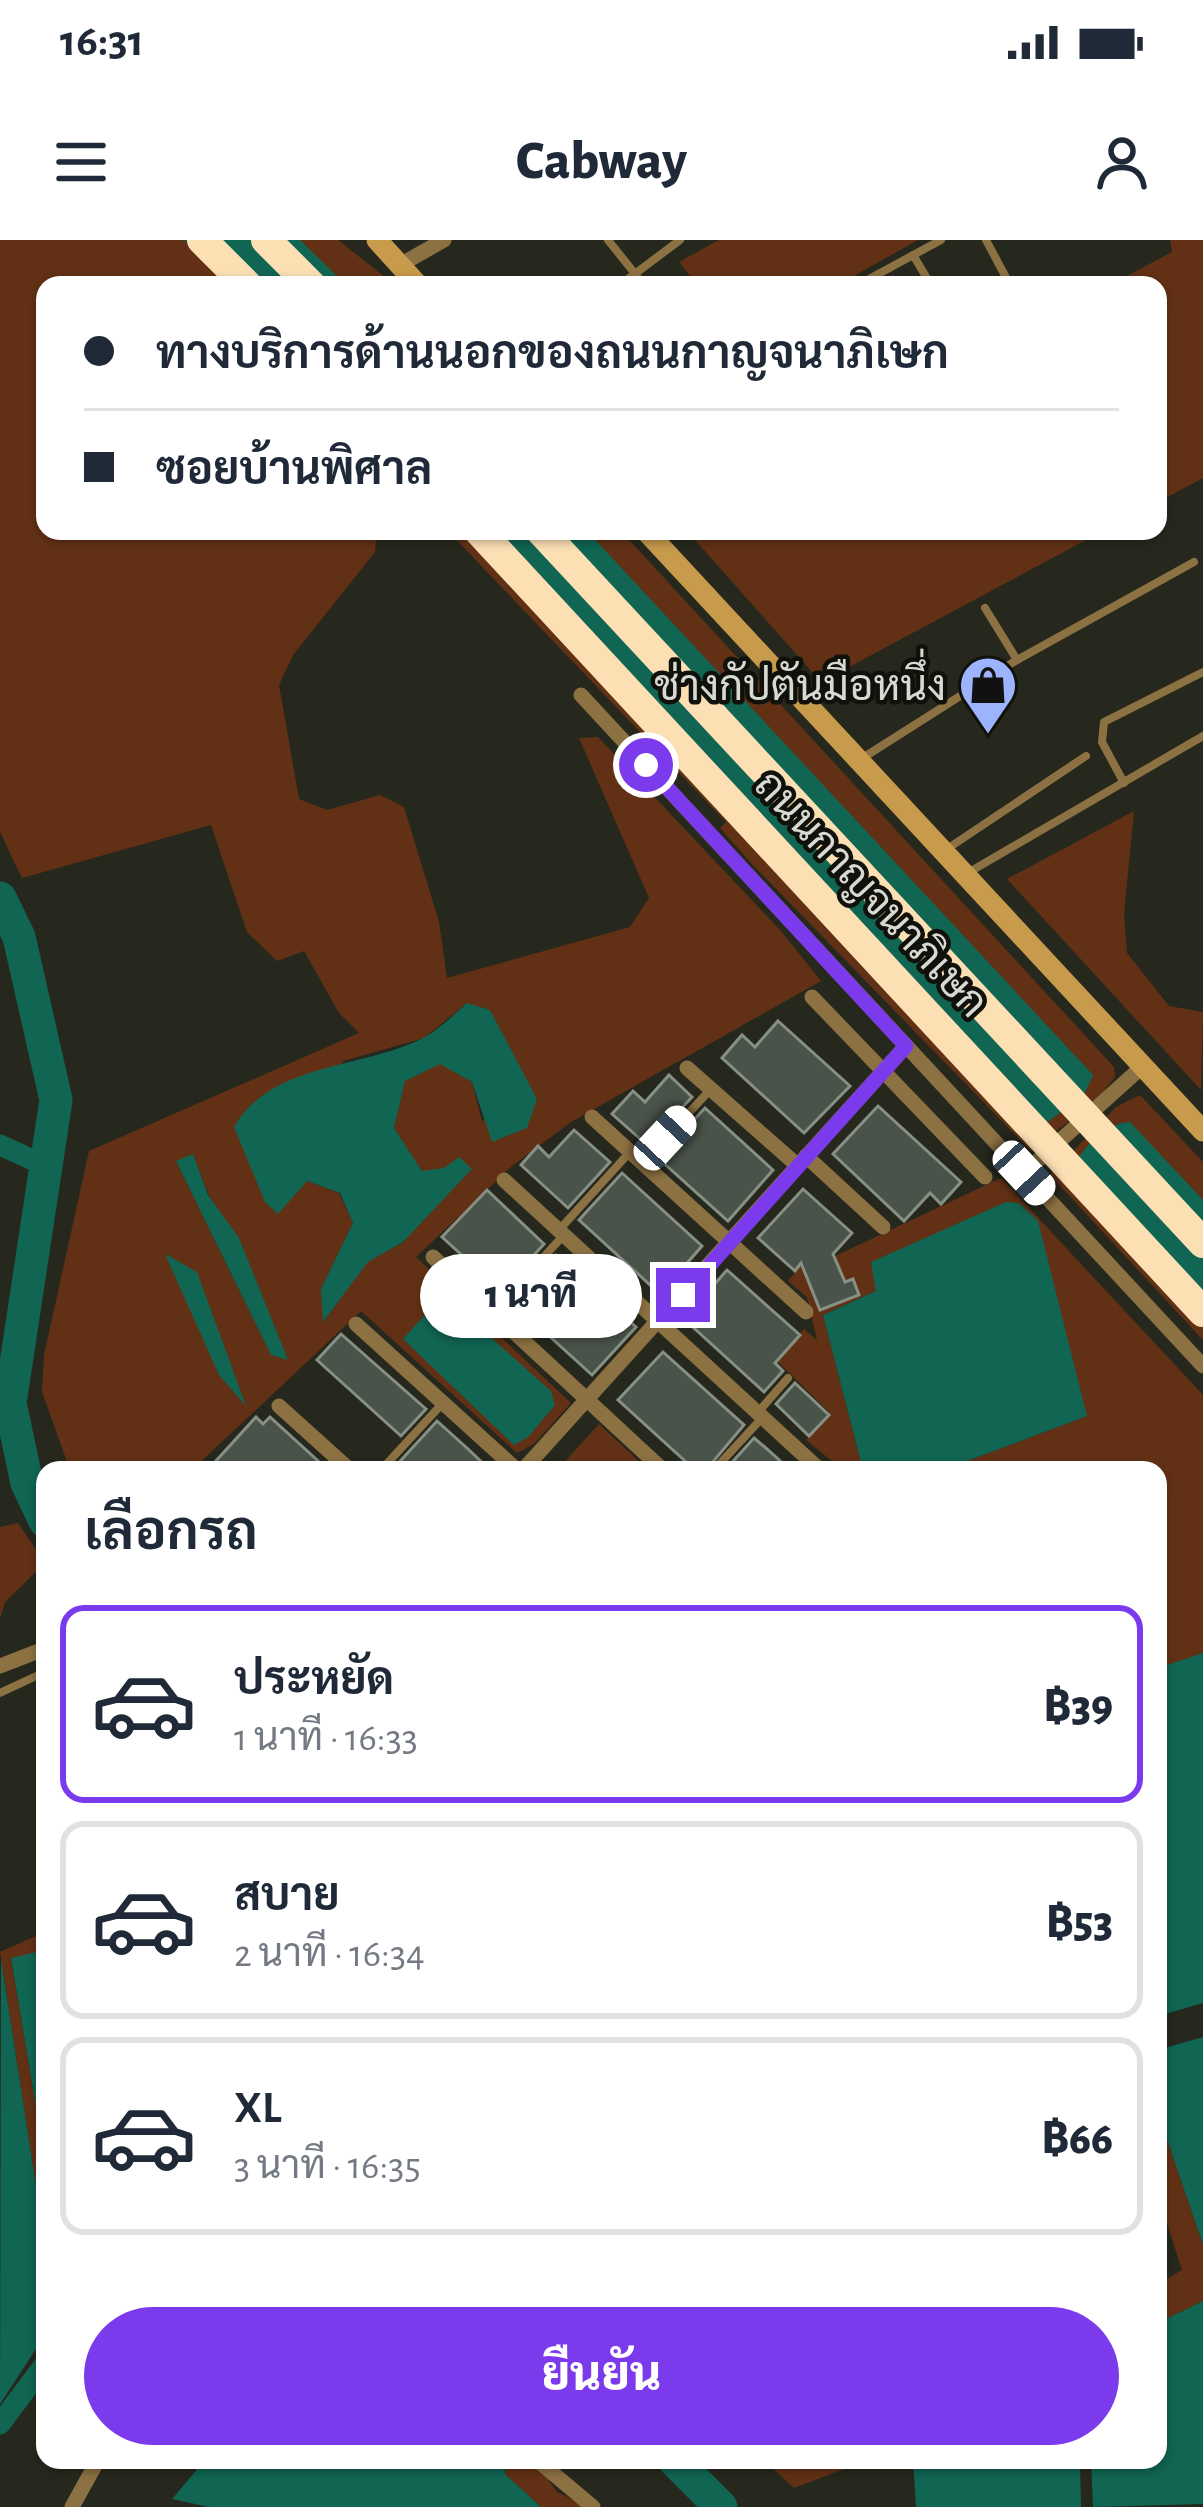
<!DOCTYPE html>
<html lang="th">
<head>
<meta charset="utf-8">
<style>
  :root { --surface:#fff; --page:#f2f2f3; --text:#1f2937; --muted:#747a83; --line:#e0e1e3; --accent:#7c3aed }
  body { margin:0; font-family:"Alegreya Sans",Sarabun,sans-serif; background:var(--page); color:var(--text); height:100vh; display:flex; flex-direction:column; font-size:45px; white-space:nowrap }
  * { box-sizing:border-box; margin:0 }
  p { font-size:39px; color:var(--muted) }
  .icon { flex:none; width:66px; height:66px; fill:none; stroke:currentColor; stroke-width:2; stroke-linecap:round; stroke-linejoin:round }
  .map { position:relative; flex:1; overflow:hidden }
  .details { position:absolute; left:36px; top:1221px; width:1131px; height:1008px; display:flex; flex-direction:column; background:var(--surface); border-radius:24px; box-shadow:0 3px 9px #0004 }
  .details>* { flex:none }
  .guide { position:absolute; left:36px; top:36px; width:1131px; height:264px; border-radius:24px; box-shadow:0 3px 9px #0004; display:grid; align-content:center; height:264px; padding:0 48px; background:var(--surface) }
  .end { position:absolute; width:54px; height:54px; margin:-27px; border:15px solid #7c3aed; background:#fff; box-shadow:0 0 0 6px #fff }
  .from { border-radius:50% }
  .bubble { position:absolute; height:84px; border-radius:42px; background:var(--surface); box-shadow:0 3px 9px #0004; font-size:39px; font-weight:800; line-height:84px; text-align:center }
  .car { position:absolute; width:36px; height:72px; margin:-36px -18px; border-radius:15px; box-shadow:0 0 9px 3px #0007; background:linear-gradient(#fff 24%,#345 0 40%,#fff 0 76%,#345 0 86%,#fff 0) }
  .guide b { display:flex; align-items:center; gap:42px; height:114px; font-size:45px }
  .guide b+b { border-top:3px solid var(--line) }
  .guide i { width:30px; height:30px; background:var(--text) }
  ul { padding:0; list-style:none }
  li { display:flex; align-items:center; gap:36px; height:198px; margin:0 24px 18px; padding:0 24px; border:6px solid var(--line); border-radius:24px }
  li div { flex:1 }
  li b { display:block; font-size:45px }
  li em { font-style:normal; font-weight:800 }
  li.active { border-color:var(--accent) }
  li>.icon { width:108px; height:108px; stroke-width:1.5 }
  h2 { padding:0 48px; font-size:54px; line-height:144px }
  .button { display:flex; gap:24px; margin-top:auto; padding:24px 48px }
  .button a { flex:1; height:138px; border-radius:72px; background:var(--accent); color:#fff; font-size:48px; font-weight:800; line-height:138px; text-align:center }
  .status { display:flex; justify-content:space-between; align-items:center; height:84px; padding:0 60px; background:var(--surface); direction:ltr }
  .status svg { height:33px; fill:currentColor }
  header { display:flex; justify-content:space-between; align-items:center; height:156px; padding:0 48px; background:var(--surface); font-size:54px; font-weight:800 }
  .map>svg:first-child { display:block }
</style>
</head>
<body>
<div class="status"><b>16:31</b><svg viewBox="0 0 49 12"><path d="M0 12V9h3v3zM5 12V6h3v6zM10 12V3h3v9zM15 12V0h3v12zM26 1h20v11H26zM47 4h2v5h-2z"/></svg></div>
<header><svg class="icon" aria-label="menu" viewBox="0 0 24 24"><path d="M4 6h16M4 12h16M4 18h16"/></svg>Cabway<svg class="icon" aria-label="person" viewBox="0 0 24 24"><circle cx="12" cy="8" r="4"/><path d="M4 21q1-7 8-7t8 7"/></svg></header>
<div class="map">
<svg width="1203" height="2267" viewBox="0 0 1203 2267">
  <rect width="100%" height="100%" fill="#27281d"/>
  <!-- green -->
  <g fill="#623115" fill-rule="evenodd">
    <path d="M0 0H338L395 45H45V291H377L375 312 293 415 279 445 299 559 327 570 380 555 404 567 439 682 447 738 630 687 649 658 579 498 598 497 781 691 821 741 571 882 512 926 416 1017 571 1163 534 1204 517 1213 361 1071 192 1230H70L42 1152 44 1115 89 911 359 793 339 773 304 711 277 721 247 692 211 585 22 638 0 592ZM467 763 537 859 482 881 472 842 440 823 405 841 394 888 422 932 445 928 404 1002 368 1021 324 1081 321 1049 353 983 339 953 307 941 343 821 424 798ZM193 915 271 1115 176 921Z"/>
    <polygon points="719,0 918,0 838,45 697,45 679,22"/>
    <polygon points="1170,0 1203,0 1203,238 1158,262 1158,45 1110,45 1172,12"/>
    <polygon points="448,291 621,291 1114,827 1115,837 1100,856 1031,911 752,624 720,588 726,582"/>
    <polygon points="687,291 1103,291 821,442"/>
    <polygon points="1134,571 1124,674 1127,713 1169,766 1203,772 1201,850 1007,639"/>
    <polygon points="1140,855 1203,922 1203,1100 1050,935 1116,867"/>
    <polygon points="1001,938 1203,1155 1203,1413 1158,1428 1158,1230 943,1230 1087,1176 876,1051 823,1075 863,1230 843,1230 806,1200 829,1172 775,1119 804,1089 817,1100 807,1057 788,1041 818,1006 831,1018"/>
    <polygon points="599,1184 648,1230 557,1230"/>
    <polygon points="18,1283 45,1323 5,1362 0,1378 0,1287"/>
    <polygon points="45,1692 45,1710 11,1719 45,1920 45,2004 0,1712"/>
    <polygon points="1158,1873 1203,2005 1203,2061 1158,2083 1158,2044 1182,2030 1158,1956"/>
    <polygon points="502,2220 535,2220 557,2252 588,2267 541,2267 506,2235"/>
    <polygon points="764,2220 868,2220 794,2248"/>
  </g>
  <!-- water -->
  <g fill="#116553">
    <polygon points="184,0 300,0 346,45 229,45"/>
    <polygon points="459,291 587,291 1093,835 1084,855 1027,897"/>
    <path d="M467 763 490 770 537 859 527 888 492 902 472 842 440 824 405 841 394 888 422 931 444 928 459 917 472 929 403 1002 368 1022 323 1082 321 1049 353 983 340 953 307 941 278 974 265 962 234 887C271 822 363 829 423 798 439 790 454 774 467 763Z"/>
    <path d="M1130 882 1203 960V1087L1065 939C1081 913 1097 885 1130 882Z"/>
    <polygon points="193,914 208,955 239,998 288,1120 271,1115 176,921"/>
    <polygon points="1006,962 1019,963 1038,981 1087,1176 943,1230 863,1230 823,1075 876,1051 871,1022"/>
    <polygon points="165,1014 197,1032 246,1166 219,1135"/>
    <polygon points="443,1055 551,1151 555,1165 528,1197 514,1205 403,1099"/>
    <polygon points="1203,1413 1203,1763 1158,1776 1158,1428"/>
    <polygon points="45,1710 45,1920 11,1718"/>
    <polygon points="1,1719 45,2004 45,2095 0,2164"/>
    <polygon points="1203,1797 1203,2005 1158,1873 1158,1810"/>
    <polygon points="1203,2061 1203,2264 1093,2267 1091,2220 1158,2220 1158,2083"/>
    <polygon points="205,2220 502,2220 506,2235 541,2267 209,2267 172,2259"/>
    <polygon points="913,2220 1080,2220 1081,2267 916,2267"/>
  </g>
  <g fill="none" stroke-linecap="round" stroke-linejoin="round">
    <!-- canal -->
    <g stroke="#116553" stroke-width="21">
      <polyline points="0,905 46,926"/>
      <polyline points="0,2184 45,2124"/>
    </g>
    <!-- river -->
    <g stroke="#116553" stroke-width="33">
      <polyline points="0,658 19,697 56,860 10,1163 27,1243 45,1281"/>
      <polyline points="674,2220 721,2267"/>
    </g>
  </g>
  <!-- building -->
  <g fill="#4a5349" stroke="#869085" stroke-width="3">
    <polygon points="778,781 850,846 804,893 722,818 742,795 755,807"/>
    <polygon points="669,835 692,857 647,905 612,874 633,851 645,862"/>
    <polygon points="878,866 961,942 941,964 930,953 904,981 833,914"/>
    <polygon points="705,868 773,930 728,981 658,918"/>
    <polygon points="574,890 610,922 568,968 521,925 538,906 549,917"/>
    <polygon points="622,933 702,1006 660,1054 579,980"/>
    <polygon points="803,949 852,993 833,1014 845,1042 853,1039 859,1055 820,1070 801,1023 795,1031 758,998"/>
    <polygon points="487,950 544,1004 501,1051 442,997"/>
    <polygon points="556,1015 636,1087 592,1135 513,1063"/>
    <polygon points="727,1030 800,1095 775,1123 783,1131 764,1152 684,1079"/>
    <polygon points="341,1094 426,1169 401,1196 317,1120"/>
    <polygon points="663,1112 744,1185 706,1230 695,1230 618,1160"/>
    <polygon points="795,1143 829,1175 809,1196 776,1164"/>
    <polygon points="256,1177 263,1184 270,1177 328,1230 224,1230 215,1222"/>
    <polygon points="437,1181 468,1209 490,1230 392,1230"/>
    <polygon points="754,1198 767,1209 790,1230 725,1230"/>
  </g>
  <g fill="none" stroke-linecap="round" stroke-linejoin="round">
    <!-- lane -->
    <g stroke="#8c7142" stroke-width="8">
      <polyline points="608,0 644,45"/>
      <polyline points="986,0 1010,45"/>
      <polyline points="913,15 931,45"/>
      <polyline points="620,45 680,0"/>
      <polyline points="858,45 941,0"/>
      <polyline points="985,368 1017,420"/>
      <polyline points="861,519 1017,420 1194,322"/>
      <polyline points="1124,543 1102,502 1104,482 1203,432"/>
      <polyline points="944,611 1086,516"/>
      <polyline points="966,634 1203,496"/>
      <polyline points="643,922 711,849"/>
      <polyline points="559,990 629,913"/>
      <polyline points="493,1072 563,996"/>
      <polyline points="759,1171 788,1138"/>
      <polyline points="381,1230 441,1165"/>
      <polyline points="714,1230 762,1178"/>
      <polyline points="0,1453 45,1432"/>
    </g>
    <!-- street -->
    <g stroke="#8c7142" stroke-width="15">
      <polyline points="400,25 444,0"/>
      <polyline points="581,455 1203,1126"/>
      <polyline points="812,757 985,937"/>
      <polyline points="687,828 797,925"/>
      <polyline points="592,877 806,1072"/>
      <polyline points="806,916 883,987"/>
      <polyline points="1024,933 1143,826"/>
      <polyline points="504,940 820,1230"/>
      <polyline points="433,1017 663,1230"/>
      <polyline points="356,1084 517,1230"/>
      <polyline points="279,1166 350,1230"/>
      <polyline points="523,1230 906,806"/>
      <polyline points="0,1426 44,1409"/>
      <polyline points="543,2225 593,2267"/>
      <polyline points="72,2267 98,2220"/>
    </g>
    <!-- secondary -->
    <g stroke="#c79a4c" stroke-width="21">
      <polyline points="377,0 418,45"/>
      <polyline points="646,291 1203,891"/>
    </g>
    <!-- highway -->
    <g stroke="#fce0b4" stroke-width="30">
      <polyline points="202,0 247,45"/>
      <polyline points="266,0 311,45"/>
    </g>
    <!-- highway-bridge -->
    <g stroke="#fce0b4" stroke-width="30">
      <polyline points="479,291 1203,1072"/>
      <polyline points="541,291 1203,1003"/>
    </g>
  </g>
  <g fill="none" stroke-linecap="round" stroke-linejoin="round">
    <!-- route -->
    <polyline stroke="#7c3aed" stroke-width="15" points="646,525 906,806 683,1055"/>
  </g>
  <!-- icons -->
  <defs>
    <g id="shop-pin" transform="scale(3)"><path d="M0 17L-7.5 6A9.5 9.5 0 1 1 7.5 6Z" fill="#9bb4fd" stroke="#10110b"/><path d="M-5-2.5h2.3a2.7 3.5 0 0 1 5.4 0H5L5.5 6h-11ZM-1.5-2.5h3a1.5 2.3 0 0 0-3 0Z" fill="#111"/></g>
  </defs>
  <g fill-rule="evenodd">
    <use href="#shop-pin" x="988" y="445"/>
  </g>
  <g text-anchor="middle" stroke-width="9" stroke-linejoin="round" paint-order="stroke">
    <!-- poi labels -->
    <g font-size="42" fill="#d8d9d2" stroke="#10110b" text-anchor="end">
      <text x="946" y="460">ช่างกัปตันมือหนึ่ง</text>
    </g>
    <!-- street labels -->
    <g font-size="42" fill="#d8d9d2" stroke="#10110b">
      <text transform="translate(872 653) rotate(47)" y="15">ถนนกาญจนาภิเษก</text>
    </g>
  </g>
</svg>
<i class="end from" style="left:646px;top:525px"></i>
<i class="end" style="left:683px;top:1055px"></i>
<div class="bubble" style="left:420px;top:1014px;width:222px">1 นาที</div>
<i class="car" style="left:665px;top:898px;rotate:43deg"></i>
<i class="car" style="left:1024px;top:933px;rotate:137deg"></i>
<div class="guide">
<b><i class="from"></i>ทางบริการด้านนอกของถนนกาญจนาภิเษก</b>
<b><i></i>ซอยบ้านพิศาล</b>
</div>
<section class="details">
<h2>เลือกรถ</h2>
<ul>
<li class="active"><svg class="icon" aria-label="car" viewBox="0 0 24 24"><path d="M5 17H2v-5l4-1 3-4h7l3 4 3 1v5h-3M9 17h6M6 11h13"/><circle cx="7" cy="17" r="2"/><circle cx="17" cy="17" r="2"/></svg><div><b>ประหยัด</b><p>1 นาที · 16:33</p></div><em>฿39</em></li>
<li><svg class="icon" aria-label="car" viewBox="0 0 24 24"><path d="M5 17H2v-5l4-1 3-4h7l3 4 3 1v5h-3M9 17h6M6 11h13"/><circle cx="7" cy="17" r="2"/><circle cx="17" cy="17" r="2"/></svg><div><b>สบาย</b><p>2 นาที · 16:34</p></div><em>฿53</em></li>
<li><svg class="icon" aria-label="car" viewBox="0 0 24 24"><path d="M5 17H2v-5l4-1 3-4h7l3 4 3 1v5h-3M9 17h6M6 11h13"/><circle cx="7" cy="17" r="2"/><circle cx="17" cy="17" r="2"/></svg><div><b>XL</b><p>3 นาที · 16:35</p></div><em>฿66</em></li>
</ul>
<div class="button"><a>ยืนยัน</a></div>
</section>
</div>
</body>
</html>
